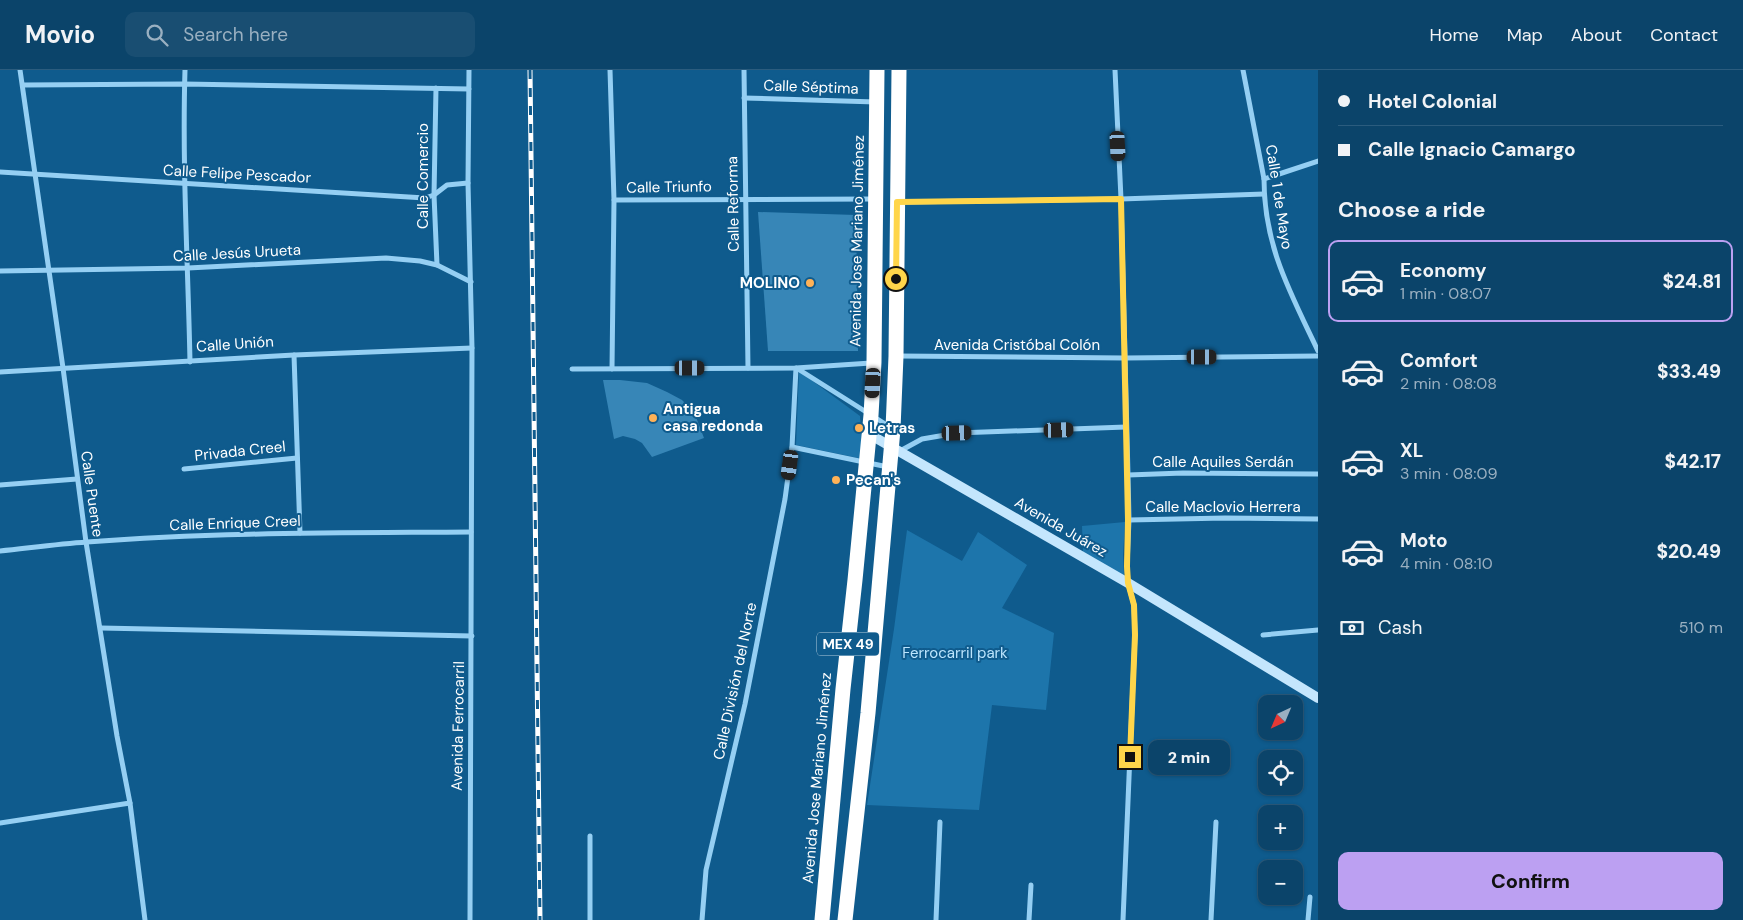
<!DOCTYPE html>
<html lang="en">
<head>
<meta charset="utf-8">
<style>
  :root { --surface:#0b446a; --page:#194e72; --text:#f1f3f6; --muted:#9ab0c1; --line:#2b5c7e; --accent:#bca0f2 }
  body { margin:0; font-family:"DM Sans",sans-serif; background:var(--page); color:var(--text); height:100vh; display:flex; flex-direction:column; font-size:19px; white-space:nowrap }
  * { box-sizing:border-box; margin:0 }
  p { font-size:16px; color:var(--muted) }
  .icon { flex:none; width:28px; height:28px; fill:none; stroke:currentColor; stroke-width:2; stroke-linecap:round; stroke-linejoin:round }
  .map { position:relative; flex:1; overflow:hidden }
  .drawer { display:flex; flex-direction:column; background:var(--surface); width:425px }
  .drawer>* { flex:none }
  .guide { display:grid; align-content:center; height:110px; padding:0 20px; background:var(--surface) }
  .needle { width:32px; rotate:224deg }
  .fabs { position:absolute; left:1258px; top:625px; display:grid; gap:10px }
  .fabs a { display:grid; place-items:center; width:45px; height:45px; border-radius:10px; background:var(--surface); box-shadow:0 1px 4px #0004,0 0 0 1px var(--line); font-size:25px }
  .end { position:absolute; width:22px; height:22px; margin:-11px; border:6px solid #ffd54a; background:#111; box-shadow:0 0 0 2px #111 }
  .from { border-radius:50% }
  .bubble { position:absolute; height:35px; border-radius:10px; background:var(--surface); box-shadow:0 1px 4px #0004,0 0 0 1px var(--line); font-size:16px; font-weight:800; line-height:35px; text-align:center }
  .car { position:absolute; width:15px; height:30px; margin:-15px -8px; border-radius:6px; box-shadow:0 0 4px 1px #0007; background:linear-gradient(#222 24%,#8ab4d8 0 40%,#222 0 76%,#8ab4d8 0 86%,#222 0) }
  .guide b { display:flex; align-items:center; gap:18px; height:48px; font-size:19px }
  .guide b+b { border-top:1px solid var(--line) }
  .guide i { width:12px; height:12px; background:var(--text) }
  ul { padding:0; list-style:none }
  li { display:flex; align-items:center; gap:15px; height:82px; margin:0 10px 8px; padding:0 10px; border:2px solid transparent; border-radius:10px }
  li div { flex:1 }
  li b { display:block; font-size:19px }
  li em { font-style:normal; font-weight:800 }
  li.selected { border-color:var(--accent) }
  li>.icon { width:45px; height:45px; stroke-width:1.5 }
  h2 { padding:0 20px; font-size:22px; line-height:60px }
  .pay { display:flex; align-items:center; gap:12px; height:55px; padding:0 20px; font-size:19px }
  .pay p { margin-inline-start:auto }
  .cta { display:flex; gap:10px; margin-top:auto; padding:10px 20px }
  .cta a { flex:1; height:58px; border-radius:10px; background:var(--accent); color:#111; font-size:20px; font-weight:800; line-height:58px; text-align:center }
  header { display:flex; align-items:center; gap:30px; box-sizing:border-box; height:70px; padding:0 25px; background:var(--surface); border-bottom:1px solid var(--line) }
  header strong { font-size:24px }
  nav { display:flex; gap:28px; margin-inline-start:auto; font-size:18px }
  .search { width:350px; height:45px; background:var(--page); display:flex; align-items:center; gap:12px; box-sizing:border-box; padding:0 18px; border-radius:10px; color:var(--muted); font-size:19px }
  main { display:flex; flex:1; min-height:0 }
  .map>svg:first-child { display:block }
</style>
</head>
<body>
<header>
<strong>Movio</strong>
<div class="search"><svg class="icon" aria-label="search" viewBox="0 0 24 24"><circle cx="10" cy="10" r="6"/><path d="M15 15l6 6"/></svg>Search here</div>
<nav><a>Home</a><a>Map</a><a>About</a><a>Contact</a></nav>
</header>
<main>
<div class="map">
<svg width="1318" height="850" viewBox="0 0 1318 850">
  <rect width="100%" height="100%" fill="#0f5b8d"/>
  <!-- green -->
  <g fill="#1d75ab">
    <polygon points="799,301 860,346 863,389 796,375"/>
    <polygon points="1125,452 1123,485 1124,507 1083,482 1082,456"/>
    <polygon points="907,460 962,491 978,462 1027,495 1002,538 1054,563 1046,640 992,635 979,740 867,735 894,559"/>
  </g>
  <!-- building -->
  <g fill="#3786b7">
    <polygon points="758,142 856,145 858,281 768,281"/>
    <polygon points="603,310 620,310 647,313 667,322 682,330 694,342 704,368 652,387 642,373 635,369 623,366 614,369"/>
  </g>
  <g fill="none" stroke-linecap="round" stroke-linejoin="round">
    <!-- street -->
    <g stroke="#95cff3" stroke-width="5">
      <polyline points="20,0 63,298 86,472 117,666 130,733 145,850"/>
      <path d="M185 0C182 97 188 194 190 292"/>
      <polyline points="469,0 468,113 472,278 470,850"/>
      <polyline points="610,0 614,130 612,299"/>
      <polyline points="744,0 748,298"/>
      <polyline points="1115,0 1121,129 1128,405 1129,450 1127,496 1128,513 1134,535 1135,565 1123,850"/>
      <path d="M1243 0 1264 109C1264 176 1290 222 1318 281"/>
      <polyline points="23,15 184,14 469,19"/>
      <polyline points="436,18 434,125 437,195"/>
      <polyline points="744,28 876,32"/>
      <polyline points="0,102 425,128 434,125 447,115 468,113"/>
      <polyline points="1264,109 1318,91"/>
      <polyline points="614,130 874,129"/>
      <polyline points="900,132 1121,129 1264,124"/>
      <polyline points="0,201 188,198 386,188 420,191 437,195 471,212"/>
      <polyline points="294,285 300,463"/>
      <polyline points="899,286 1125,288 1318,286"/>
      <polyline points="572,299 796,298 871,293"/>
      <polyline points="798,299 890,357"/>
      <polyline points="0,302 294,285 472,278"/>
      <polyline points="792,377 888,397"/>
      <polyline points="900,381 922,369 957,363 1126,357"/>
      <polyline points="184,399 297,388"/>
      <polyline points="1128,405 1183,403 1318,404"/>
      <polyline points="0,415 77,409"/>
      <polyline points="1129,450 1225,448 1318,449"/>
      <path d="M0 481C29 478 58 474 87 472 215 462 343 463 471 462"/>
      <polyline points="101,558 472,566"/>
      <polyline points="1263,565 1318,560"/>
      <polyline points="0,753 130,733"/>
      <polyline points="590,766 590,850"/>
      <polyline points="702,850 706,800 745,634 785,429 792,377 796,298"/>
      <polyline points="936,850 940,752"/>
      <polyline points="1029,850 1031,815"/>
      <polyline points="1211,850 1216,752"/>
      <polyline points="1308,850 1310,827"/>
    </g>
    <!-- secondary -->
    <polyline stroke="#c4e6fd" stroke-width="10" points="869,364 1128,513 1318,628"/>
    <!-- highway -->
    <g stroke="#fff" stroke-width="15">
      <polyline points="822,850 843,619 855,510 871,345 874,292 877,0"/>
      <polyline points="845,850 868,643 893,359 896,286 899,0"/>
    </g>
    <!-- rail casing -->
    <g stroke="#fff" stroke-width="5">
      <polyline id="rail" points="530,0 540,850"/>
    </g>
    <!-- rail -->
    <use href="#rail" stroke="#0f5b8d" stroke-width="3" stroke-dasharray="9" stroke-linecap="butt"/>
  </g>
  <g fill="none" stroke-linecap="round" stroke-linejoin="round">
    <!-- route -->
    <polyline stroke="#ffd54a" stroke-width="6" points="896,209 897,132 1121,129 1128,450 1127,496 1128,513 1134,535 1135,565 1130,687"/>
  </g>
  <!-- markers -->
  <g fill="#ffb257" stroke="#0f5b8d" stroke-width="2">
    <circle cx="810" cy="213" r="5"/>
    <circle cx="653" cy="348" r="5"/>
    <circle cx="859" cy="358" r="5"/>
    <circle cx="836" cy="410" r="5"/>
  </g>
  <g text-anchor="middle" stroke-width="4" stroke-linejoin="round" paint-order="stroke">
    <!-- shield labels -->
    <rect fill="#0f5b8d" stroke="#b7cedd" stroke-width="1" x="817" y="562.5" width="62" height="23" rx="4"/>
    <g font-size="14" font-weight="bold" fill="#fff">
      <text x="848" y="579">MEX 49</text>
    </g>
    <!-- street labels -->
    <g font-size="15" fill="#fff" stroke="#0f5b8d">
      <text transform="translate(811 17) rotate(2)" y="5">Calle Séptima</text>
      <text transform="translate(237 104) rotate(3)" y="5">Calle Felipe Pescador</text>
      <text transform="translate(423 106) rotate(-90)" y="5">Calle Comercio</text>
      <text transform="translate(669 117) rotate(-1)" y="5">Calle Triunfo</text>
      <text transform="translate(1279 127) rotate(81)" y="5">Calle 1 de Mayo</text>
      <text transform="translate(733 134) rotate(-91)" y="5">Calle Reforma</text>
      <text transform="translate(857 171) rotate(-89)" y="5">Avenida Jose Mariano Jiménez</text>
      <text transform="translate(237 183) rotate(-3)" y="5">Calle Jesús Urueta</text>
      <text transform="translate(235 274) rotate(-4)" y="5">Calle Unión</text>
      <text x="1017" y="280">Avenida Cristóbal Colón</text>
      <text transform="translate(240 381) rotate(-6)" y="5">Privada Creel</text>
      <text x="1223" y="397">Calle Aquiles Serdán</text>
      <text transform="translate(92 424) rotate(82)" y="5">Calle Puente</text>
      <text x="1223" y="442">Calle Maclovio Herrera</text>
      <text transform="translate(235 453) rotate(-2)" y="5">Calle Enrique Creel</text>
      <text transform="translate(1061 457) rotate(30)" y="5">Avenida Juárez</text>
      <text transform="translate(735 611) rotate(-78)" y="5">Calle División del Norte</text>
      <text transform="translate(458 656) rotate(-89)" y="5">Avenida Ferrocarril</text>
      <text transform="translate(817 708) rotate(-85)" y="5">Avenida Jose Mariano Jiménez</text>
    </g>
    <!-- poi labels -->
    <g font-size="15" font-weight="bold" fill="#fff" stroke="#0f5b8d" text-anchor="start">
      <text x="800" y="218" text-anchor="end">MOLINO</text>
      <text x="663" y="344">Antigua<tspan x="663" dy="17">casa redonda</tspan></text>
      <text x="869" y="363">Letras</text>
      <text x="846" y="415">Pecan's</text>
    </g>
    <!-- park labels -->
    <g font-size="15" fill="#bce5fe" stroke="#0f5b8d">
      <text x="955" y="588">Ferrocarril park</text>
    </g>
  </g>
</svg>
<div class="fabs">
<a><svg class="needle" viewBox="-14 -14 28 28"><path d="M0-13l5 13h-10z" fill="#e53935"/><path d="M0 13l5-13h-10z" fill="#9ab0c1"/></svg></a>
<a><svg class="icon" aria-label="locate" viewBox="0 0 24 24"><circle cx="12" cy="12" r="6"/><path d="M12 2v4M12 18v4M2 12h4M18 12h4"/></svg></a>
<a>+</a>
<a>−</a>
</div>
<i class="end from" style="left:896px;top:209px"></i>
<i class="end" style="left:1130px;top:687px"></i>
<div class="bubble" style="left:1148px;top:670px;width:82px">2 min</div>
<i class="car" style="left:1118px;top:76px;rotate:177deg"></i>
<i class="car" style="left:1202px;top:287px;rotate:90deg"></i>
<i class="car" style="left:690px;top:298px;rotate:90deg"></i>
<i class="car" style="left:873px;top:313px;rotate:183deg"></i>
<i class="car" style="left:1059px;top:360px;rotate:88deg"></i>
<i class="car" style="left:957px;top:363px;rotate:88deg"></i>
<i class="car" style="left:790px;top:395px;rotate:188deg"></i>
</div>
<section class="drawer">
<div class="guide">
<b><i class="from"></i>Hotel Colonial</b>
<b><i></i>Calle Ignacio Camargo</b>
</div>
<h2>Choose a ride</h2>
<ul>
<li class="selected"><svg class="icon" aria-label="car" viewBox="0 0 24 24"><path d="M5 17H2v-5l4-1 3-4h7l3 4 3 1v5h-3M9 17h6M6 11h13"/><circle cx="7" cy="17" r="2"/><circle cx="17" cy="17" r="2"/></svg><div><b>Economy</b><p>1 min · 08:07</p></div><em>$24.81</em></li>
<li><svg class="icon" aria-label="car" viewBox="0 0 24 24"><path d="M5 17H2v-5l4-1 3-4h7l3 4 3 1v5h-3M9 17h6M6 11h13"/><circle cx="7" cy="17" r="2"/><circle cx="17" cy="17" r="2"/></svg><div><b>Comfort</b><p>2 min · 08:08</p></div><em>$33.49</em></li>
<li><svg class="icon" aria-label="car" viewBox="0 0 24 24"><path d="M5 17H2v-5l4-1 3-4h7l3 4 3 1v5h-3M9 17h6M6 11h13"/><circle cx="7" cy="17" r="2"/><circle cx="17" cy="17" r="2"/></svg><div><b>XL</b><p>3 min · 08:09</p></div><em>$42.17</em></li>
<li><svg class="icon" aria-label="car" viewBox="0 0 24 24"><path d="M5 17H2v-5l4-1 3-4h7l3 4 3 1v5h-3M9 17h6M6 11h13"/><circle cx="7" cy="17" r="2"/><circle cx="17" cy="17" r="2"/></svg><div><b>Moto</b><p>4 min · 08:10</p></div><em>$20.49</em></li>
</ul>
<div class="pay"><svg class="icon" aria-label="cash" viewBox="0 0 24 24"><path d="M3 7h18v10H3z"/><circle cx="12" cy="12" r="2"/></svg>Cash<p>510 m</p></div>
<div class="cta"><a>Confirm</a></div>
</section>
</main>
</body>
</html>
